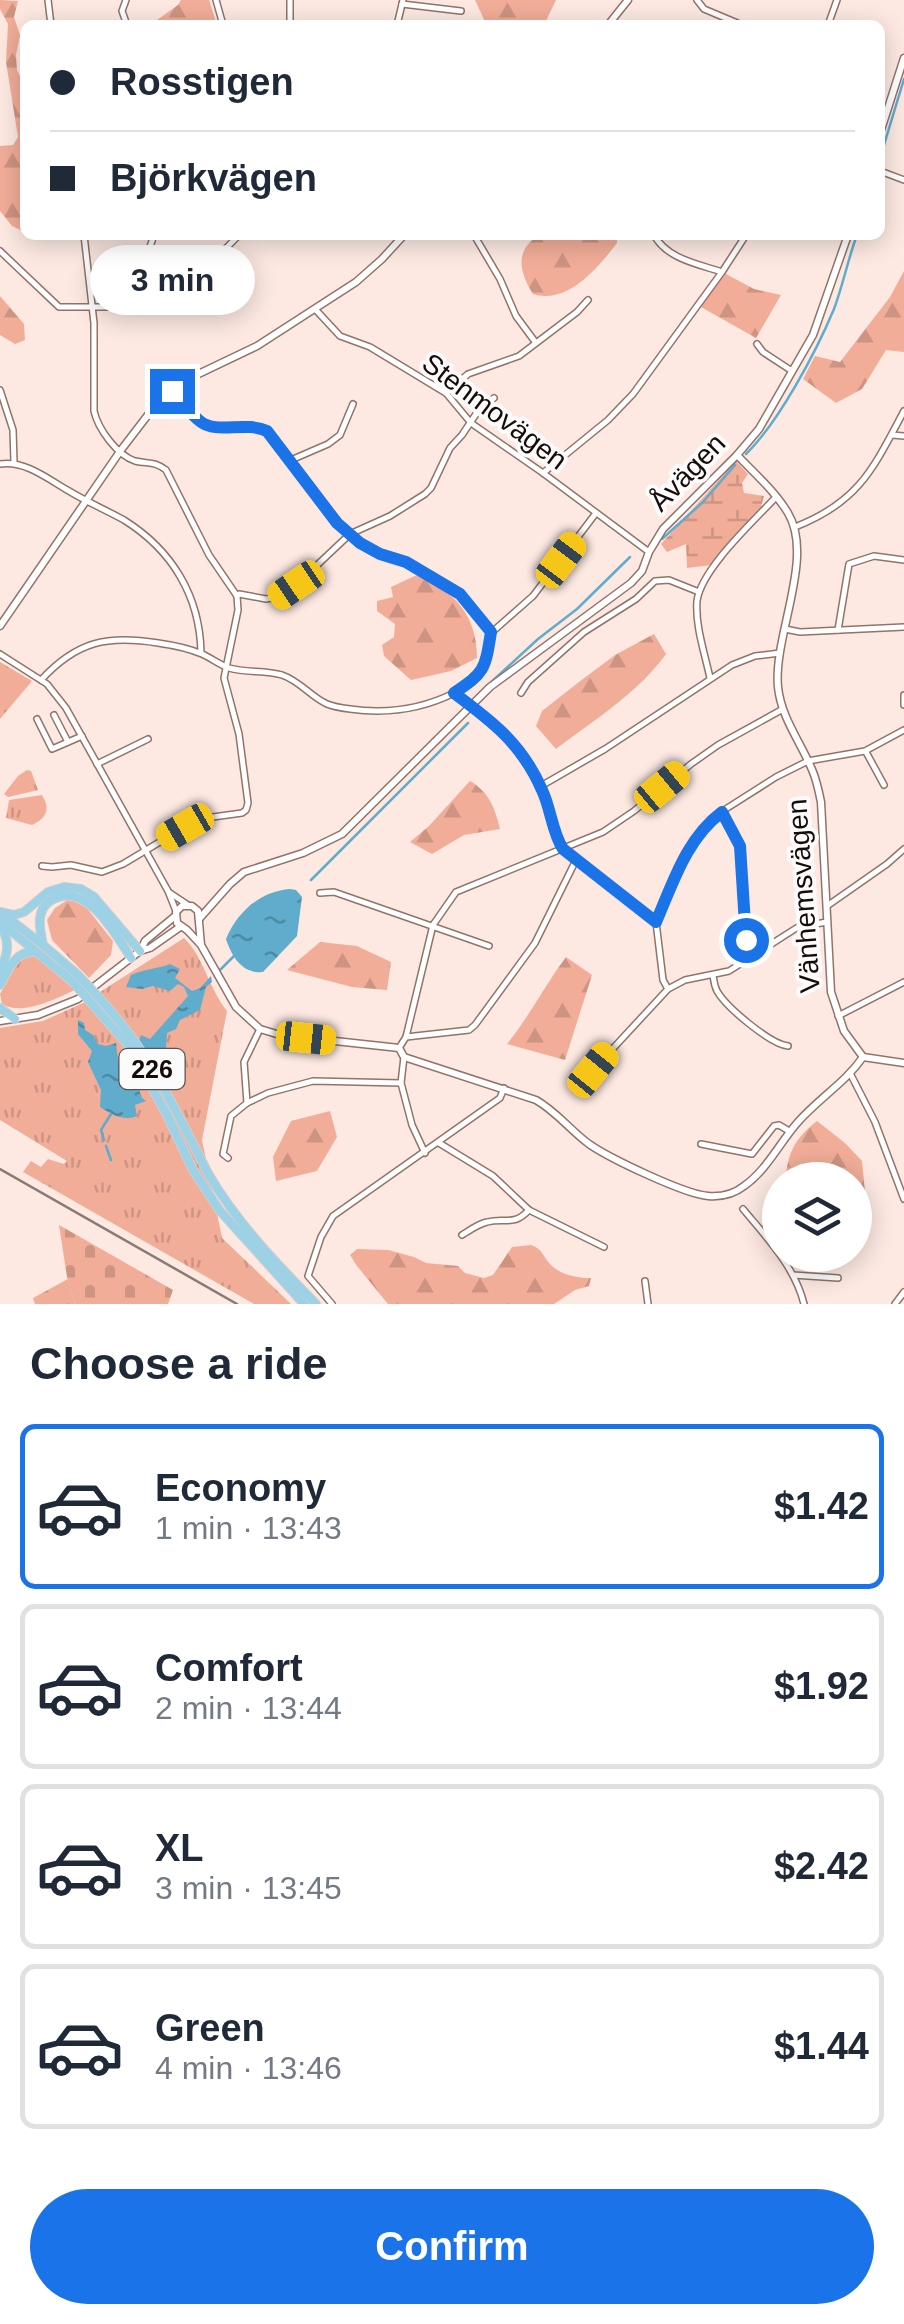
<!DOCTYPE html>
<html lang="en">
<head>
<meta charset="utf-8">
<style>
  :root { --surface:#fff; --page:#f2f2f3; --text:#1f2937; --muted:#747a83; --line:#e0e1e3; --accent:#1a73e8 }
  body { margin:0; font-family:Helvetica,sans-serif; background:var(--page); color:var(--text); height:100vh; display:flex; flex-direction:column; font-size:38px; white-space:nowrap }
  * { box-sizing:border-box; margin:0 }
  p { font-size:32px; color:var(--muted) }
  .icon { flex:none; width:55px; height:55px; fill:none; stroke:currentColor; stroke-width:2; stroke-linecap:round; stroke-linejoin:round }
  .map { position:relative; height:1304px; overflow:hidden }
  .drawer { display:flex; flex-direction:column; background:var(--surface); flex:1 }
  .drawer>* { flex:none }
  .banner { position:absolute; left:20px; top:20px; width:865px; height:220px; border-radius:15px; box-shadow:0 5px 25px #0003; display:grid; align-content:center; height:220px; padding:0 30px; background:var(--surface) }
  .tools { position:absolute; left:762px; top:1162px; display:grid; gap:20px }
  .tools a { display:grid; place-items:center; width:110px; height:110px; border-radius:50%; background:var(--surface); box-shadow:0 5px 25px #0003; font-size:50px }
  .end { position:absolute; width:45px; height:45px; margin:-22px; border:12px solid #1a73e8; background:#fff; box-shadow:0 0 0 5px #fff }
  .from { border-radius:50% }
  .bubble { position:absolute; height:70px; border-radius:35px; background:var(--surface); box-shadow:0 5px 25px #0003; font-size:32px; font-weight:800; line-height:70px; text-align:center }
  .car { position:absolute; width:30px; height:60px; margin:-30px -15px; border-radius:12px; box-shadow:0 0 8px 2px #0007; background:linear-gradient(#f5c518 24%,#345 0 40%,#f5c518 0 76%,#345 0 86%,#f5c518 0) }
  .banner b { display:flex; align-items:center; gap:35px; height:95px; font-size:38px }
  .banner b+b { border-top:2px solid var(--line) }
  .banner i { width:25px; height:25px; background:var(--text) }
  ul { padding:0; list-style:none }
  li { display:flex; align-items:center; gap:30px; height:165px; margin:0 20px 15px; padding:0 10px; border:5px solid var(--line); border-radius:15px }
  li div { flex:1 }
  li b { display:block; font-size:38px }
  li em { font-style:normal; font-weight:800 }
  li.active { border-color:var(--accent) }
  li>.icon { width:90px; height:90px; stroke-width:1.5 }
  h2 { padding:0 30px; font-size:45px; line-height:120px }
  .action { display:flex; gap:20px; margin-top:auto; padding:20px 30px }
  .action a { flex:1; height:115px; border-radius:60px; background:var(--accent); color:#fff; font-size:40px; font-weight:800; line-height:115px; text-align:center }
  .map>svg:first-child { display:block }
</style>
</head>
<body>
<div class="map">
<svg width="904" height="1304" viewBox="0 0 904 1304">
  <defs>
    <pattern id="grass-tufts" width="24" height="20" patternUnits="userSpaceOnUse" patternTransform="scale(2.5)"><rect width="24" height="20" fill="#f1ad98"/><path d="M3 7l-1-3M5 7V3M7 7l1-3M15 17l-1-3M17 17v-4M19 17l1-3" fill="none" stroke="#ce9482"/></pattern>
    <pattern id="forest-firs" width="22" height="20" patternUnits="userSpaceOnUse" patternTransform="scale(2.5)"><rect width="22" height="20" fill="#f1ad98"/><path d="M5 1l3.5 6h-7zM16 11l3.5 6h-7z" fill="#ce9482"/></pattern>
    <pattern id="wetland-marsh" width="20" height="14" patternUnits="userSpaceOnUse" patternTransform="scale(2.5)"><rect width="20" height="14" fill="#f1ad98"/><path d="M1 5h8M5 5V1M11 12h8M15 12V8" fill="none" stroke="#ce9482"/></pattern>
    <pattern id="cemetery-stones" width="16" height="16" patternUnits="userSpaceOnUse" patternTransform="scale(2.5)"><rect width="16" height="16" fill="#f1ad98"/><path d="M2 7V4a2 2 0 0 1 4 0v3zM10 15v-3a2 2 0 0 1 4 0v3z" fill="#ce9482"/></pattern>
    <pattern id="water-ripples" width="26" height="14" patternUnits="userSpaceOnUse" patternTransform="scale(2.5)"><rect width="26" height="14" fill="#5faccc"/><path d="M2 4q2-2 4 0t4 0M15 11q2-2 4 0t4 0" fill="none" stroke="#4d8aa4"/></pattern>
  </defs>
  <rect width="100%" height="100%" fill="#fde9e2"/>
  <!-- grass -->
  <g fill="url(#grass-tufts)">
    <polygon points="0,662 32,681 0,719"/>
    <polygon points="27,770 31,771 38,790 8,797 4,794 18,776"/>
    <path d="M42 795C51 810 46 818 32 825L6 818 9 800Z"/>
    <path d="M184 938C204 957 209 989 227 1011L202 1140 222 1238 291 1304H254L23 1172 31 1161 41 1167 48 1159 64 1164 67 1161 0 1120V1028L43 1021 83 1003Z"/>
    <path d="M28 955 37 957 75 990C55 999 23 1016 2 1004L0 994 19 960Z"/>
  </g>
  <!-- forest -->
  <g fill="url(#forest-firs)">
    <polygon points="0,0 18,1 14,17 20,35 16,55 17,70 25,87 25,232 12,226 0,211 0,146 13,145 18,137 6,62 8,24 0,9"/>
    <polygon points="181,0 209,0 217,25 165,25 157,20 178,5"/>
    <polygon points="475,0 556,0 544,25 488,25 486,24"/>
    <path d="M540 235H617V243C598 268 567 305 533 294 519 272 514 249 540 235Z"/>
    <polygon points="904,271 904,352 886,350 862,389 836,403 803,379 815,356 840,362 890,297"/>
    <polygon points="724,273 754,289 781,295 756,338 701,307"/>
    <polygon points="0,296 24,324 25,340 15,344 0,335"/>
    <path d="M417 575C455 591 477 616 477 658L451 671 411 680 384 656 382 645 394 637 395 624 377 611V601L393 597 391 587Z"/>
    <path d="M654 634 666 654C638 693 594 720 556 749L536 726 542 711 579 682 615 655Z"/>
    <path d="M470 781C489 792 495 808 500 829L464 835 432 854 410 842 429 826Z"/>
    <polygon points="69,899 86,907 113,941 111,955 89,978 52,940 47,920 55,908"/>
    <polygon points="320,942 357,946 391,962 387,990 352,987 287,970"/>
    <path d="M566 957 592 975 565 1060 507 1044C529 1017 545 985 566 957Z"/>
    <polygon points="330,1111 337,1137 317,1171 276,1181 273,1157 291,1121"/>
    <path d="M817 1121 845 1143 862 1161 866 1202 855 1220V1180H791L786 1175C789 1149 797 1137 817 1121Z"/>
    <path d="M531 1245C542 1249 542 1254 549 1263 560 1275 576 1278 591 1278L589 1286 575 1290 554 1304H388L357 1266 350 1255 357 1249 388 1250 414 1257 426 1263 458 1266 465 1273 484 1278 493 1275 512 1247Z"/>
    <polygon points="68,1279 75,1304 35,1304 33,1298"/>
  </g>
  <!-- wetland -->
  <polygon fill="url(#wetland-marsh)" points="736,461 748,474 742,483 744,493 764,496 761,507 712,565 687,568 686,544 667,552 661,544"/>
  <!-- cemetery -->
  <polygon fill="url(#cemetery-stones)" points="59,1225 173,1290 168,1304 75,1304 67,1277"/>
  <!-- water -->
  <g fill="url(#water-ripples)">
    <path d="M290 889 296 890 302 897 297 936 263 972C242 974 232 957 226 939 237 912 261 891 290 889Z"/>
    <path d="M170 964 180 969 175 978 192 991 200 988 211 976 212 982 206 987 200 1010 180 1020 176 1029 167 1033 166 1050 184 1051 186 1055 176 1061 165 1060 157 1071 162 1077 160 1079 150 1078 139 1089 142 1098 146 1101 135 1105 137 1116C123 1122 111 1114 100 1107L101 1090 88 1062 92 1051 78 1034V1020L84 1023 85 1030 93 1035 98 1044 106 1046 116 1043 119 1067 128 1076C136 1064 135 1049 141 1035L150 1039 188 996 184 987 178 984 170 991 153 986 142 989 126 987 131 975C144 969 157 969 170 964Z"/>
  </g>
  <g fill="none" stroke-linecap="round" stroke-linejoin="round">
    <!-- stream -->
    <g stroke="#5faccc" stroke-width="2.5">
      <polyline points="880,158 904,79"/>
      <path d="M746 454C779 422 816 352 834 309 843 285 848 259 857 235"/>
      <polyline points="662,539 703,502 735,465"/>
      <polyline points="487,686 538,639 577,609 630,557"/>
      <polyline points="311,880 468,723"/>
      <polyline points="220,970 236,954"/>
      <polyline points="104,1140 101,1130 111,1114"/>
      <polyline points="106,1146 111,1160"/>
    </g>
    <!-- minor casing -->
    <g stroke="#91736a" stroke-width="8">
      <g id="minor">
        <polyline points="48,0 51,25"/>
        <polyline points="126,0 122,11 127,25"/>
        <polyline points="216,0 223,25"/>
        <polyline points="697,0 704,9 742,25"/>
        <polyline points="402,4 461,11"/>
        <polyline points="290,25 290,0"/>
        <polyline points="397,25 403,0"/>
        <polyline points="828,25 837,0"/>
        <polyline points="880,171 904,180"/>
        <polyline points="474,235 500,279 516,316 536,343"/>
        <path d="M654 235C667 259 698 264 722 272"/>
        <polyline points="0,251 59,307 119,307 136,288 154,235"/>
        <path d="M136 288C152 294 166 303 181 294L239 235"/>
        <polyline points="315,309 340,336 370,347 446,393 471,423 543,473 649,552"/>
        <polyline points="757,344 763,352 792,371"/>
        <polyline points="0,390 13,430 14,462"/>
        <polyline points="172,391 201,422 213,428 247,426 267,431 337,523 360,543 380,554 406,562 461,594 491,633"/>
        <polyline points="446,393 468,374 519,356 577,312 588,300"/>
        <polyline points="892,435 904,436"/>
        <polyline points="291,460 328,444 340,435 353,404"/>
        <path d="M0 464C25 460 48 479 69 491 87 502 106 510 124 520 172 550 200 596 201 653"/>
        <polyline points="543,473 608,420 633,394 722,272 746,235"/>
        <path d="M795 527C859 502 873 469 904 411"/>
        <polyline points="237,596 239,594 266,599 277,597 296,585 350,534 390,516 425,494 431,488 450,448 462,435 478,411 494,398"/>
        <polyline points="785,629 800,632 904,627"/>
        <polyline points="838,630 849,564 874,556 904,560"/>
        <polyline points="0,654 47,684 66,708 168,891 176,911"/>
        <path d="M710 678C705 654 695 626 697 601 701 569 754 521 776 497"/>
        <path d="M41 680C77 641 107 635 158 643 172 645 188 648 202 654 211 658 220 665 229 668 246 673 265 670 282 675 300 681 311 697 327 704 334 707 342 708 350 709 386 714 420 710 454 693 493 722 522 743 542 790 551 809 552 832 563 849L656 922"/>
        <path d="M454 693C485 672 485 670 491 633L533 596 596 513"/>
        <polyline points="521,693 528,682 584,632 636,599 655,581 669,580 699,592"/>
        <polyline points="904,695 904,705"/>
        <polyline points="54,715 68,742"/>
        <polyline points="37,719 52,749 82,736"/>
        <polyline points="866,752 884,785"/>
        <polyline points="97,764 148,739"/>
        <polyline points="541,786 605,749 732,665 755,656 780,653"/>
        <polyline points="721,812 741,846 746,940"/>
        <path d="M42 866 52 867 71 865 102 872 123 864 188 825 213 817 242 813 246 810 248 803 239 734 224 678 238 610 237 596 209 555 166 470C155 461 148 464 135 461 117 455 98 429 94 411V323L84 235"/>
        <polyline points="170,893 188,905"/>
        <polyline points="320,893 334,892 489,946"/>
        <polyline points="827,906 887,864 904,849"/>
        <path d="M713 975C714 982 714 985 717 991 726 1007 770 1044 788 1046"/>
        <polyline points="668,989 663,980 656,922 688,848 702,830 721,812 776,777 808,761 865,751 904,730"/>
        <polyline points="838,1016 904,982"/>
        <polyline points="406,1037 469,1030 475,1025 535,943 576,860"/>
        <polyline points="399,1048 406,1037 433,925 456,892 603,832 634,811 691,764 718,745 783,709"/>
        <polyline points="404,1057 401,1083 412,1125 425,1153"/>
        <polyline points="851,1075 875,1122 904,1199"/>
        <polyline points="589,1088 593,1070 668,989 685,980 729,971 798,927 827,922"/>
        <polyline points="247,1103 268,1093 313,1081 401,1083"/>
        <polyline points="439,1143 493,1176 529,1210 604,1247"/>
        <polyline points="701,1144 752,1154 774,1126 779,1125 789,1131"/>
        <polyline points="228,1158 223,1154 231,1116 247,1103 244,1062 260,1029"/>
        <path d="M743 1209C767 1238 795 1267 804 1304"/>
        <path d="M462 1235C470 1230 478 1224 487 1222 506 1217 513 1227 529 1210"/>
        <polyline points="793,1275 838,1278"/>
        <polyline points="645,1281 648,1304"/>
        <polyline points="332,1304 308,1276 321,1237 333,1216 500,1098 504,1088"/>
        <polyline points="895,1304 904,1292"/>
      </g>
    </g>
    <!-- tertiary casing -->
    <g stroke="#91736a" stroke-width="9">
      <g id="tertiary">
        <polyline points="608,25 628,0"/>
        <polyline points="880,133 904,58"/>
        <path d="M737 455C754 473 775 491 788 513 815 558 773 636 778 687 781 718 802 744 813 772 817 782 819 792 821 802L831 992 844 1031 863 1057"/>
        <polyline points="0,626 121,450 154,407 188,379 257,346 356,282 382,259 404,235"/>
        <polyline points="199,919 230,884 244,872 303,853 342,834 490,687 631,583 642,571 649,552 663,529 737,455 759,429 813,335 848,235"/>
        <path d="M201 945 198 911 192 906H182L176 912 177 923 187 930 201 945 236 1007 260 1029 280 1035 399 1048 404 1057 536 1100C557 1112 570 1130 589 1144 609 1158 684 1194 708 1196 721 1197 734 1194 744 1186 767 1170 780 1142 798 1122 819 1098 845 1083 863 1057"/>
        <polyline points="141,950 145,941 174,917"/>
        <polyline points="0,1021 38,1015 78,999 140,951 150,948 180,927"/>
        <polyline points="863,1057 904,1063"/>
      </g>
    </g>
    <!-- primary casing -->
    <g stroke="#d0cece" stroke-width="10">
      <g id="primary">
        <polyline points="0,912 14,915 24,912 48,892 64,887 81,889 94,897 140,951"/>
        <polyline points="4,915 43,945 77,974"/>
        <polyline points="0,922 72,981"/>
        <path d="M0 924C10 941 9 953 0 970"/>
        <path d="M43 945C40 930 35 911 50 901 85 878 115 933 131 958"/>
        <path d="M0 985C8 969 16 950 36 952"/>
        <polyline points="0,1008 15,1019"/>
        <polyline points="193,1170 220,1211 304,1304"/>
        <path d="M209 1175C238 1224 276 1263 316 1304"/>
      </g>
    </g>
    <!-- minor -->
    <use href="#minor" stroke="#fff" stroke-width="5"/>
    <!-- tertiary -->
    <use href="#tertiary" stroke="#fff" stroke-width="6"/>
    <!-- primary -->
    <use href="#primary" stroke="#9dd1e6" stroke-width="8"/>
    <!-- rail -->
    <polyline stroke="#897a75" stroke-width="2.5" points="0,1169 237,1304"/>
    <!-- primary-bridge casing -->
    <g stroke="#d0cece" stroke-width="10" stroke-linecap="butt">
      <g id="primary-bridge">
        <path d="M77 974C99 997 120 1020 137 1045 165 1086 186 1131 209 1175"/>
        <polyline points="72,981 129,1046 166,1113 193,1170"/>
      </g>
    </g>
    <!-- primary-bridge -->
    <use href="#primary-bridge" stroke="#9dd1e6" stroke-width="8"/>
  </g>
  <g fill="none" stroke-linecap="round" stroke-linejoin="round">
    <!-- route -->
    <path stroke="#1a73e8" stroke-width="12" d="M172 391C181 401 190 414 201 422 217 434 245 421 267 431L337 523 360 543 380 554 406 562 460 594 491 632C485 670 485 672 454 693 493 722 522 744 542 790 551 809 552 832 563 849L656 922C673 883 686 839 722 812L740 846 746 940"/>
  </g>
  <g text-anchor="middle" stroke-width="8" stroke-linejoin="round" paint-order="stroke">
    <!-- shield labels -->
    <rect fill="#fbfbfb" stroke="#5a5351" stroke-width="2.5" x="119.5" y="1049" width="65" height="40" rx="8"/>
    <g font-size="25" font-weight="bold" fill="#150b08">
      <text x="152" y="1078">226</text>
    </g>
    <!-- street labels -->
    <g font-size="28" fill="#150b08" stroke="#fbfbfb">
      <text transform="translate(495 411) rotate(37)" y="10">Stenmovägen</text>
      <text transform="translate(687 472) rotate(-46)" y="10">Åvägen</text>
      <text transform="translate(803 896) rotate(-94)" y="10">Vänhemsvägen</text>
    </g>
  </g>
</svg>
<div class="tools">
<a><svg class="icon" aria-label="layers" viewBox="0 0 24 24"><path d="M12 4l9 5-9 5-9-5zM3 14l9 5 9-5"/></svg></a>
</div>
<i class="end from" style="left:746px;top:940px"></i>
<i class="end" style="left:172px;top:391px"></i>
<div class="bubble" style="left:90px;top:245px;width:165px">3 min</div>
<i class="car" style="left:561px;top:560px;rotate:37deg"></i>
<i class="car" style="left:296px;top:585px;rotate:236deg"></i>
<i class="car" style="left:662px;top:787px;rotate:50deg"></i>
<i class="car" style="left:185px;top:827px;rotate:240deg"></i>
<i class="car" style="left:306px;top:1038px;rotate:96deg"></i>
<i class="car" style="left:593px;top:1070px;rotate:39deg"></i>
<div class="banner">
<b><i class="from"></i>Rosstigen</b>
<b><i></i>Björkvägen</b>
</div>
</div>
<section class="drawer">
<h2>Choose a ride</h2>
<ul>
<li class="active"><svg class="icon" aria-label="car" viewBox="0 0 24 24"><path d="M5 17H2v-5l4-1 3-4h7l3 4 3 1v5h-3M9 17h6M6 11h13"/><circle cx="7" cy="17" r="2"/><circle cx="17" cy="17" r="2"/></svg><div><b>Economy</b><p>1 min · 13:43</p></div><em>$1.42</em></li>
<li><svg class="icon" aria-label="car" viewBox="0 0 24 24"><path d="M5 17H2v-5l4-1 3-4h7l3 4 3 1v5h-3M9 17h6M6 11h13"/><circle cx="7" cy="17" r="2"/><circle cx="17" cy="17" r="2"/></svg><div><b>Comfort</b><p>2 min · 13:44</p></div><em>$1.92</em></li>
<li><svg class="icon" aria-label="car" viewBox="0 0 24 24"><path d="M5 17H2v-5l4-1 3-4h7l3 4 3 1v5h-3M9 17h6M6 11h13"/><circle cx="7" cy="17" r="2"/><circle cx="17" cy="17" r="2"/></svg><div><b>XL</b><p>3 min · 13:45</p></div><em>$2.42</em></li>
<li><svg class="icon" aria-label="car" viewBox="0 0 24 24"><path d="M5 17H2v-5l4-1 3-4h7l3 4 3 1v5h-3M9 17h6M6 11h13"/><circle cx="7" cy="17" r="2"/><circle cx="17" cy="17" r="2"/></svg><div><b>Green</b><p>4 min · 13:46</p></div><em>$1.44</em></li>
</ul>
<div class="action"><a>Confirm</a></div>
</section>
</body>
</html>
